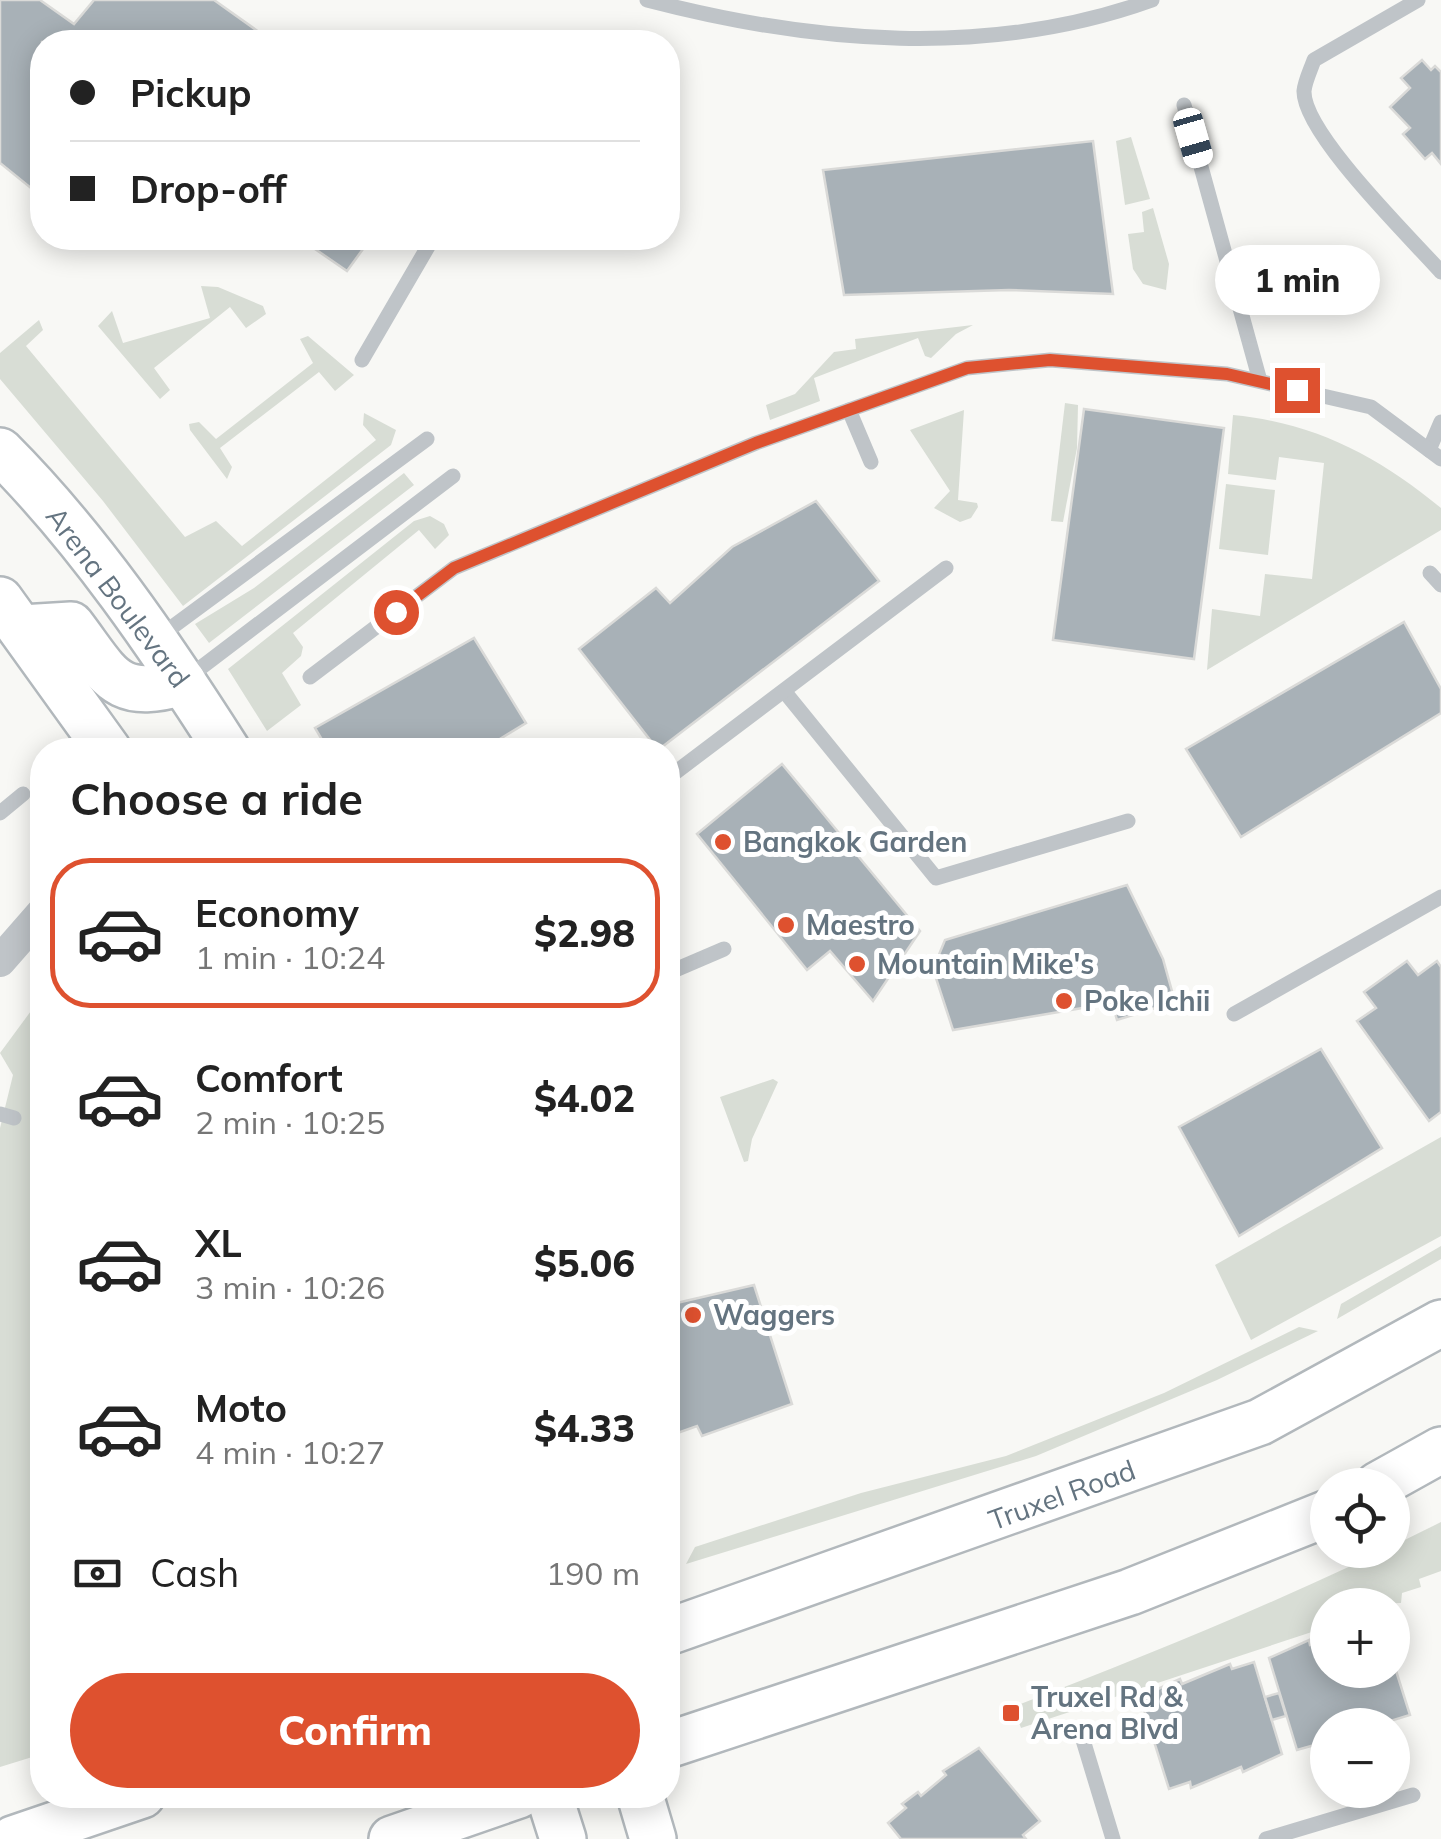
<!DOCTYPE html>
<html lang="en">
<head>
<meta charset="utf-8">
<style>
  :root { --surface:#fff; --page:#f6f6f6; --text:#222; --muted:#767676; --line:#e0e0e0; --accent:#de512f }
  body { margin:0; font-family:Mulish,sans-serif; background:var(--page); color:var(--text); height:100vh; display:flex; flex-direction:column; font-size:38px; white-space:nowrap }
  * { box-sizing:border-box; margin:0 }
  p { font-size:32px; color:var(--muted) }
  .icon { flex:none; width:55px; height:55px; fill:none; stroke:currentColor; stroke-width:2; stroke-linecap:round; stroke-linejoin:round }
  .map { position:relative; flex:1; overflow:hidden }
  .details { position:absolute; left:30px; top:738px; width:650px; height:1070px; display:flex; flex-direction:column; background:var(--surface); border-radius:40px; box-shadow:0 5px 25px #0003 }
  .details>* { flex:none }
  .guide { position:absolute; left:30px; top:30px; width:650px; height:220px; border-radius:40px; box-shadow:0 5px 25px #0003; display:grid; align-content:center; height:220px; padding:0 40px; background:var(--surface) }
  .controls { position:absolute; left:1310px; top:1468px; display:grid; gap:20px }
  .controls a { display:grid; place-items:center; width:100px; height:100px; border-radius:50%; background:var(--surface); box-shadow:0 5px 25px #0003; font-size:50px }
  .end { position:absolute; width:45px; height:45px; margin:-22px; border:12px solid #de512f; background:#fff; box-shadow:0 0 0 5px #fff }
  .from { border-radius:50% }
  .bubble { position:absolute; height:70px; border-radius:35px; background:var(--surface); box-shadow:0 5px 25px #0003; font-size:32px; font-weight:800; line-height:70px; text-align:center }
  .car { position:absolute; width:30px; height:60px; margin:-30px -15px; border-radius:12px; box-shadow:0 0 8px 2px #0007; background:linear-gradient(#fff 24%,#345 0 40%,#fff 0 76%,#345 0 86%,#fff 0) }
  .guide b { display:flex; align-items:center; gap:35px; height:95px; font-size:38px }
  .guide b+b { border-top:2px solid var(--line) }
  .guide i { width:25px; height:25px; background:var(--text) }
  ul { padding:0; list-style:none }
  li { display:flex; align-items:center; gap:30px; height:150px; margin:0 20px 15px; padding:0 20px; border:5px solid transparent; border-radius:40px }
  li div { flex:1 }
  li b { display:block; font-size:38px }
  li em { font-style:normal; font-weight:800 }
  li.current { border-color:var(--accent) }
  li>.icon { width:90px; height:90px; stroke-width:1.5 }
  h2 { padding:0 40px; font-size:45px; line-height:120px }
  .pay { display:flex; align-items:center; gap:25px; height:110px; padding:0 40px; font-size:38px }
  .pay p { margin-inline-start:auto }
  .action { display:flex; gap:20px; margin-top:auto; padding:20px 40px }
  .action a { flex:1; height:115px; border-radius:60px; background:var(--accent); color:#fff; font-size:40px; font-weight:800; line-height:115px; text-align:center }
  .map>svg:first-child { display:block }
</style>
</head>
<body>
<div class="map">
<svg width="1441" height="1839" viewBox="0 0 1441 1839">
  <rect width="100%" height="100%" fill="#f8f8f5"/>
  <!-- green -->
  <g fill="#d8ddd5">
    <polygon points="1131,137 1150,199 1125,205 1116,141"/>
    <polygon points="1153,208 1169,264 1166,290 1143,284 1133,269 1128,234 1144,232 1142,212"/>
    <polygon points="201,286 218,287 263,306 266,314 246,328 230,307 154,368 170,390 160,399 98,326 112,311 123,343 210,318"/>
    <polygon points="39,320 43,330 26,346 185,537 216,521 242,546 376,440 363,425 364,413 396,430 391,445 183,606 103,501 0,379 0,353"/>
    <polygon points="973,325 956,334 931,358 925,356 918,338 814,378 820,401 770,420 766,405 795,394 834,352 856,349 855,339"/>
    <polygon points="308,336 354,375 335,391 319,372 220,448 232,467 227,479 190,430 189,424 199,422 216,439 313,363 300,339"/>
    <polygon points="1065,403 1078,405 1077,448 1063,522 1051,521"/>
    <polygon points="964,410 958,500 977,503 978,507 971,518 960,522 934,508 950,491 910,430"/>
    <path d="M1233 415C1315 423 1378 456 1441 508V530L1207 670 1212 609 1260 616 1265 574 1312 579 1324 463 1279 457 1276 480 1228 474Z"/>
    <polygon points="404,473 414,485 209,643 195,624 254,588"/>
    <polygon points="1226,484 1275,490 1268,555 1219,549"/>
    <polygon points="430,516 444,524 449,535 435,549 419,530 293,633 303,647 301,656 282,673 301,705 267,731 228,669 414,521"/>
    <polygon points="42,996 42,1754 0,1767 0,1128 13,1075 0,1053"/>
    <polygon points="773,1079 778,1082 752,1139 748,1161 744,1162 720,1097"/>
    <polygon points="1441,1137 1441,1236 1251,1340 1215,1265"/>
    <polygon points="1441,1246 1441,1259 1337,1319 1341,1304"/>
    <polygon points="1299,1327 1318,1331 1217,1380 1036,1456 686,1564 695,1547 861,1493 1006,1456 1164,1393"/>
    <path d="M1441 1522V1571L1419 1579 1421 1587 1402 1593 1401 1603 1328 1605 1327 1627 1021 1728 1013 1707C1159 1651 1305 1591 1441 1522Z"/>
  </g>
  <!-- building -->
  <g fill="#a8b1b7" stroke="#dadad8" stroke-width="2.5">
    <polygon points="0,0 40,0 74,24 94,0 214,0 273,42 42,42 42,197 0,163"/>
    <polygon points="1422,60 1431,70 1435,66 1441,72 1441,164 1432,153 1425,159 1403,134 1410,128 1390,107 1410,88 1401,78"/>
    <polygon points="1093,141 1113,294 1009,290 844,295 823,170"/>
    <polygon points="299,238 371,238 347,271"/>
    <polygon points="1084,409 1224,428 1194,659 1053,640"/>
    <polygon points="816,501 879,581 658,750 579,649 656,588 670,603 732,547"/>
    <polygon points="1404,622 1441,689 1441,713 1241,837 1186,749"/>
    <polygon points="474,638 526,723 482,750 328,750 315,728"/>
    <polygon points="782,764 920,931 873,1001 830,951 807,970 697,834"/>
    <polygon points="1127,885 1163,959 1175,1002 1117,1020 1112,1003 953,1030 933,969 945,940"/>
    <polygon points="1407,961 1418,975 1437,961 1441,967 1441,1112 1429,1121 1357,1021 1376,1008 1364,992"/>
    <polygon points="1321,1049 1382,1148 1239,1236 1179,1127"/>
    <polygon points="754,1285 792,1404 702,1436 697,1426 672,1435 668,1305"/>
    <polygon points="1309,1640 1310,1645 1328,1640 1328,1670 1392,1670 1392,1658 1410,1715 1390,1721 1391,1725 1328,1725 1328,1747 1320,1749 1318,1744 1297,1750 1269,1658"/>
    <polygon points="1254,1662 1282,1754 1243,1772 1241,1767 1191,1788 1190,1782 1169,1789 1140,1697 1180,1679 1182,1684 1230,1664 1232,1669"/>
    <polygon points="1279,1693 1286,1716 1272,1720 1265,1697"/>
    <polygon points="979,1748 1040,1821 1023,1835 1026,1839 901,1839 888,1823 906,1808 902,1804 918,1792 921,1796 946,1775 943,1771"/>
  </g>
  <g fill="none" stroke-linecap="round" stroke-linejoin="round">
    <!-- secondary casing -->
    <g stroke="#b2b8bc" stroke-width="50">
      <g id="secondary">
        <path d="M0 451C88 539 160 645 227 750"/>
        <polyline points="0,600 108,750"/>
        <path d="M22 628 71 625C110 676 115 702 183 682"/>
        <polyline points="1378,1485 1441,1450"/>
        <polyline points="668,1632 1260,1422 1441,1323"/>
        <polyline points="668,1745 1130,1592 1328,1513"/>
        <polyline points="549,1795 563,1839"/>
        <polyline points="640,1795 653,1839"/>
        <polyline points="13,1839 142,1795"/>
        <polyline points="392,1839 519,1795"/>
      </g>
    </g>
    <!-- service -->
    <g stroke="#bfc4c8" stroke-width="15">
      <path d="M647 0C812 43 988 59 1152 0"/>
      <path d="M1418 0 1314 60C1311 69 1305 81 1304 91 1303 133 1411 238 1441 272"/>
      <polyline points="1184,105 1260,381"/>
      <polyline points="362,360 433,238"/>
      <polyline points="849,410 871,462"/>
      <polyline points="1429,450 1441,422"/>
      <polyline points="1430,573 1441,585"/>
      <polyline points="156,639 427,439"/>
      <polyline points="310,677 454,568 756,443 967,368 1050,360 1227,374 1371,407 1441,459"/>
      <polyline points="186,679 453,476"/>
      <polyline points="784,691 936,878 1128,821"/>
      <polyline points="668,778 946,568"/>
      <polyline points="0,813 23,794"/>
      <polyline points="668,973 724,949"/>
      <polyline points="1234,1014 1441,897"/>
      <polyline points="0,1114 14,1118"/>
      <polyline points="1080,1730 1113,1839"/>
      <polyline points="1266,1839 1413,1795"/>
    </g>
    <!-- minor -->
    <polyline stroke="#bfc4c8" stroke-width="32" points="0,961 42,913"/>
    <!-- secondary -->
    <use href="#secondary" stroke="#fff" stroke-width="45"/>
  </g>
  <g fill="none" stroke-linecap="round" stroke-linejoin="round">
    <!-- route -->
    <polyline stroke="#de512f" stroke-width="12" points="396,612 454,568 756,443 967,368 1050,360 1227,374 1297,390"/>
  </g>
  <!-- markers -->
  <g fill="#de512f" stroke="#fff" stroke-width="4">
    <circle cx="723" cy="842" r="10"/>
    <circle cx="786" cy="925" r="10"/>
    <circle cx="857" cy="964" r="10"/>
    <circle cx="1064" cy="1001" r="10"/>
    <circle cx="693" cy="1315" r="10"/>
    <rect x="1001" y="1703" width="20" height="20" rx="5"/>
  </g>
  <g text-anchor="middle" stroke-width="10" stroke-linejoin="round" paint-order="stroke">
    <!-- street labels -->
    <g font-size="28" fill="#647480" stroke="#fff">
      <text transform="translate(118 597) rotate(53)" y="10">Arena Boulevard</text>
      <text transform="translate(1062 1495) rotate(-20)" y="10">Truxel Road</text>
    </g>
    <!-- poi labels -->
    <g font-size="28" font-weight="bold" fill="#647480" stroke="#fff" text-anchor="start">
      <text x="743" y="852">Bangkok Garden</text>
      <text x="806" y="935">Maestro</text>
      <text x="877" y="974">Mountain Mike's</text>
      <text x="1084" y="1011">Poke Ichii</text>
      <text x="713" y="1325">Waggers</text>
      <text x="1031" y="1707">Truxel Rd &amp;<tspan x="1031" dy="32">Arena Blvd</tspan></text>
    </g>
  </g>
</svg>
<div class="controls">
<a><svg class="icon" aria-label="locate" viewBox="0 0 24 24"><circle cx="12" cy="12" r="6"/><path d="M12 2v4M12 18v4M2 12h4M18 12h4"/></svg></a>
<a>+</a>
<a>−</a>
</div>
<i class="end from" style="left:396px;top:612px"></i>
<i class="end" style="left:1297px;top:390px"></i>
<div class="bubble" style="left:1215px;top:245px;width:165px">1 min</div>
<i class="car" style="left:1193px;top:138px;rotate:164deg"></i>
<div class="guide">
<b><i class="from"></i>Pickup</b>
<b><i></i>Drop-off</b>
</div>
<section class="details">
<h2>Choose a ride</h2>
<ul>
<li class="current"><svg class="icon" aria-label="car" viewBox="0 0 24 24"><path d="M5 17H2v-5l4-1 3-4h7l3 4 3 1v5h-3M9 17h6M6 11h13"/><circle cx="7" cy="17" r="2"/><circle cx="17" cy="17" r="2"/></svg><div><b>Economy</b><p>1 min · 10:24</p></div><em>$2.98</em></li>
<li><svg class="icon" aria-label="car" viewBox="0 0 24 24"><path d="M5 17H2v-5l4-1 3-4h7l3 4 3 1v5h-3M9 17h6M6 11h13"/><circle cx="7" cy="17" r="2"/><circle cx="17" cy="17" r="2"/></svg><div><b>Comfort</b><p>2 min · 10:25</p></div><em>$4.02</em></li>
<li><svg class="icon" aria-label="car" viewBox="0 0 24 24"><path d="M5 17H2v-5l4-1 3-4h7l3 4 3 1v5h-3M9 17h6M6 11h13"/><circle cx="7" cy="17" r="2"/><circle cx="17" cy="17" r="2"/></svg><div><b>XL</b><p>3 min · 10:26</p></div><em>$5.06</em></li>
<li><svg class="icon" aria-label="car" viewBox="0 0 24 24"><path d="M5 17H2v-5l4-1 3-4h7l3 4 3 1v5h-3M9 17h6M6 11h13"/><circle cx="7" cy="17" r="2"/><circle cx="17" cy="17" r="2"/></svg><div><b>Moto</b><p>4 min · 10:27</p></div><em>$4.33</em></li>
</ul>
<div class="pay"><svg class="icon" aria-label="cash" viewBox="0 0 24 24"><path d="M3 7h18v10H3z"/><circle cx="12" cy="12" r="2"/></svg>Cash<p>190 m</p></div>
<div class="action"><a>Confirm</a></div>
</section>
</div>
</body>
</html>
